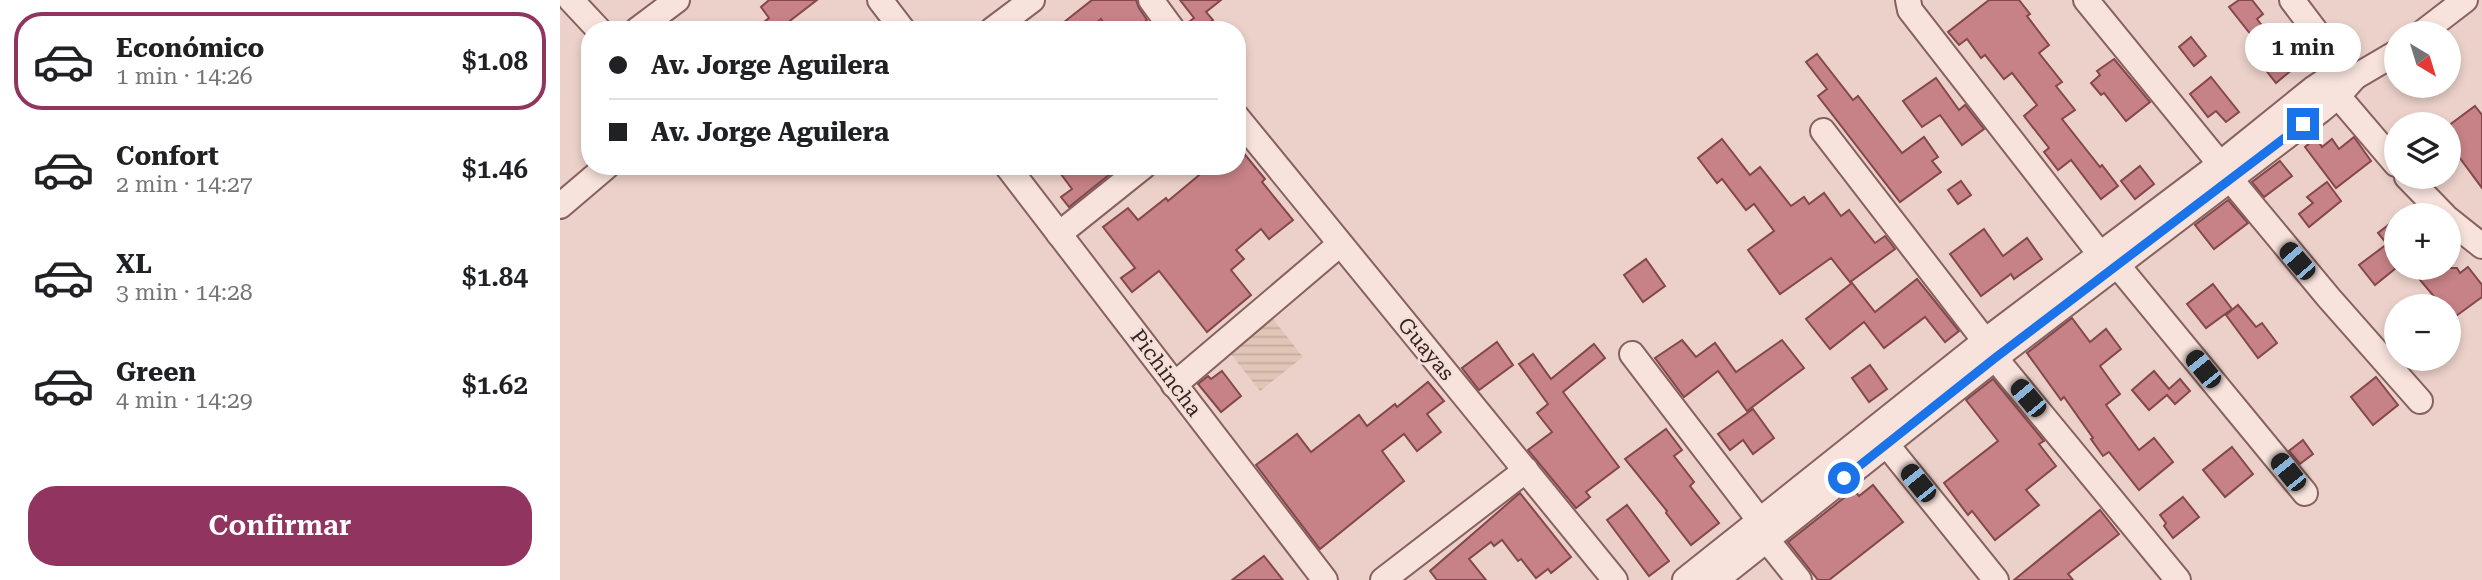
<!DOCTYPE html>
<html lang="es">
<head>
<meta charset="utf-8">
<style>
  :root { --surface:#fff; --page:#f2f2f2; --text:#202124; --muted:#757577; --line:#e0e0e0; --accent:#913460 }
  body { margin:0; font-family:"Roboto Serif",serif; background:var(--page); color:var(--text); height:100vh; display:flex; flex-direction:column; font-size:26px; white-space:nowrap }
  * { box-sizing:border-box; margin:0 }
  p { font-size:23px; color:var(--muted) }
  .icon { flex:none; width:38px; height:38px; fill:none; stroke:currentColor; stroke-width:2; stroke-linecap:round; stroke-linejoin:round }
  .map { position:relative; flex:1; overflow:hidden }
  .sheet { display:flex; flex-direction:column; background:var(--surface); width:560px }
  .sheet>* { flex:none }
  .hud { position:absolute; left:21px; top:21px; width:665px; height:154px; border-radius:28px; box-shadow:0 4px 10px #0003; display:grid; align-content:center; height:154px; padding:0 28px; background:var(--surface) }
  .needle { width:46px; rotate:142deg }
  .tools { position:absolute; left:1824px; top:21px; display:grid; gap:14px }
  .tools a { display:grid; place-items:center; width:77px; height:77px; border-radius:50%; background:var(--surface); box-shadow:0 4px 10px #0003; font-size:35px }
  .end { position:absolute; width:32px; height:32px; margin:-16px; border:9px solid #1a73e8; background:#fff; box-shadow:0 0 0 4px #fff }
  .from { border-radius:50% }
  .bubble { position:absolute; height:49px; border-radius:24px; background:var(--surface); box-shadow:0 4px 10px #0003; font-size:23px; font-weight:600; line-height:49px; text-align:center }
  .car { position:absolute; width:21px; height:42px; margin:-21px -10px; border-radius:9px; box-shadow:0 0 5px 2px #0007; background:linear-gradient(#222 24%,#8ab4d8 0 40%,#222 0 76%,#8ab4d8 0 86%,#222 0) }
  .hud b { display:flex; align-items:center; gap:24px; height:66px; font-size:26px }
  .hud b+b { border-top:2px solid var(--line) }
  .hud i { width:18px; height:18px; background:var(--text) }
  ul { padding:12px 0 0; list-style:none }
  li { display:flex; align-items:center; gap:21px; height:98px; margin:0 14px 10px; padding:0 14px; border:4px solid transparent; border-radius:28px }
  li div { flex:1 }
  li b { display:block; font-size:26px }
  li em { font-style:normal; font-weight:600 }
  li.active { border-color:var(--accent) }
  li>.icon { width:63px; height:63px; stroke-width:1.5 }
  .action { display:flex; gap:14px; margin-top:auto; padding:14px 28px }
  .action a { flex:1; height:80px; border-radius:28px; background:var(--accent); color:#fff; font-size:28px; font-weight:600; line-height:80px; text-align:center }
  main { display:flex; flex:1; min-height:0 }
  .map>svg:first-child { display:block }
</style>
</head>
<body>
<main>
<section class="sheet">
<ul>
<li class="active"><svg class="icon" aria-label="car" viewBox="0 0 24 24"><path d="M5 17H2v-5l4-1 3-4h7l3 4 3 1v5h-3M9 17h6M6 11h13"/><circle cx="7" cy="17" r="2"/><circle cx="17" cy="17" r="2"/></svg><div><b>Económico</b><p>1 min · 14:26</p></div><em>$1.08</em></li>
<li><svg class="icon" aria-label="car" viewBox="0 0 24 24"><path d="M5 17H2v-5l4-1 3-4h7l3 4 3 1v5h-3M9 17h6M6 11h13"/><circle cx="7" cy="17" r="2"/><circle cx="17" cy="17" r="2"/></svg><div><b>Confort</b><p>2 min · 14:27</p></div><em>$1.46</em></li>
<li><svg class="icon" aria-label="car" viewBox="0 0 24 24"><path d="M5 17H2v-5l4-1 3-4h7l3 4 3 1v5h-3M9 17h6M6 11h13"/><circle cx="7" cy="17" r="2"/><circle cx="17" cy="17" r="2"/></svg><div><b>XL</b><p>3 min · 14:28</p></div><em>$1.84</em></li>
<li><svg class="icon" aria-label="car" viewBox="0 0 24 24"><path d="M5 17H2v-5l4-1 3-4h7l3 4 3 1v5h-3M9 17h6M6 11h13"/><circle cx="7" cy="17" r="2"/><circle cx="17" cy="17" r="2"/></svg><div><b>Green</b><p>4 min · 14:29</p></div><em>$1.62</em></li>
</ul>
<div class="action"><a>Confirmar</a></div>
</section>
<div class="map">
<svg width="1922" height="580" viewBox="0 0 1922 580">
  <defs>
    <pattern id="farmland-rules" width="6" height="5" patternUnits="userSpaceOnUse" patternTransform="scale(1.75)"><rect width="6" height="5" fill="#e1c6b7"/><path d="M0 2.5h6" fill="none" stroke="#c2aa9d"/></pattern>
  </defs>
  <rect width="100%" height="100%" fill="#ebd1c9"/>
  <!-- farmland -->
  <polygon fill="url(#farmland-rules)" points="713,319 743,357 700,391 670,353"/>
  <!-- building -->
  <g fill="#c68286" stroke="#84474b" stroke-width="2">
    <polygon points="209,0 257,0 218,30 194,30 209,18 201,7"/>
    <polygon points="532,0 576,0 579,8 587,20 575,30 549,30 541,19 528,30 494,30"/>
    <polygon points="620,0 661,0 646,12 653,20 640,30 628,30 626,24 634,18"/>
    <polygon points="1429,0 1459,0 1470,14 1467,16 1489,45 1479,53 1502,82 1496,86 1515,110 1502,119 1540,167 1542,165 1558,186 1541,199 1511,160 1498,170 1484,152 1489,148 1464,116 1477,105 1452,73 1444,79 1425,55 1421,58 1407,39 1399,45 1388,32"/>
    <polygon points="1679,0 1692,0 1703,14 1697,19 1734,68 1716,83 1694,55 1701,49 1699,45 1669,7"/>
    <polygon points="1631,37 1646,56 1634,66 1619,47"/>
    <polygon points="1257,54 1293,100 1298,96 1342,153 1364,137 1378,157 1372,161 1381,172 1340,202 1258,96 1267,89 1246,62"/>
    <polygon points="1554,59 1590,102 1566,121 1544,93 1541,95 1531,83 1540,75 1537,71"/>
    <polygon points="1651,77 1679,112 1666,122 1656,111 1648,117 1630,94"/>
    <polygon points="1376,78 1399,110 1405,105 1424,129 1402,145 1380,115 1362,127 1343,101"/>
    <polygon points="1915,106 1922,115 1922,188 1888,142 1888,126"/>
    <polygon points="1794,137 1811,161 1776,188 1745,147 1756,138 1762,147 1772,139 1779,149"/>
    <polygon points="1162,139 1190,175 1200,167 1231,206 1244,197 1249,204 1264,193 1281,216 1289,210 1315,243 1325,236 1335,249 1290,282 1271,258 1220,294 1188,250 1214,231 1194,204 1186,210 1162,179 1157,183 1138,158"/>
    <polygon points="677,145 705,179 702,182 733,220 709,239 701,229 676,250 684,259 671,270 691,295 647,332 599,271 572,292 561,278 575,268 543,227 568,208 578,220 606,198 608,201 650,166 677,166"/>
    <polygon points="1720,161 1732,176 1704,197 1692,182"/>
    <polygon points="495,166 560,166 509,207 501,197 512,189"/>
    <polygon points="1580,166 1594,184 1575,199 1561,181"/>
    <polygon points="1401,181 1411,195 1398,204 1388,190"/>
    <polygon points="1767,182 1781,201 1749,227 1739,214 1753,203 1747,197"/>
    <polygon points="1668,200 1688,223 1654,249 1635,225"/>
    <polygon points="1836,219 1836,268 1815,285 1799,265 1827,244 1818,233"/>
    <polygon points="1424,229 1443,256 1467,238 1482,259 1454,279 1451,274 1421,296 1390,254"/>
    <polygon points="1086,259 1105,286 1083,302 1064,275"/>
    <polygon points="1908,267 1922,285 1922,297 1892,319 1888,314 1888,306 1882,306 1850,268 1897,268 1900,273"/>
    <polygon points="1357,279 1399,331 1385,342 1365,317 1324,348 1304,322 1270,349 1246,319 1292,283 1315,312"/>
    <polygon points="1653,284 1672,309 1646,328 1627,304"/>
    <polygon points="1678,305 1696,327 1702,323 1717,343 1698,358 1666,315"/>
    <polygon points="1512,318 1530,342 1546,329 1561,349 1540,366 1560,394 1546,405 1579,450 1594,438 1613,462 1579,490 1549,452 1543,456 1531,439 1533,438 1504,397 1501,400 1467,353"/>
    <polygon points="1122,340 1136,357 1155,343 1176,372 1222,340 1244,368 1187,411 1158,371 1124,397 1095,358"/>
    <polygon points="937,342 953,365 919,390 902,368"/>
    <polygon points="1034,344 1045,358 1003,392 1059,467 1026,492 1030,497 1016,508 968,450 992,432 977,413 988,404 959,364 973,354 991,379"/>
    <polygon points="1310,365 1327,389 1309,402 1292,378"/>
    <polygon points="662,371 681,396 661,412 638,384 648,376 651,379"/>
    <polygon points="1594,371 1609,389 1620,379 1630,391 1615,404 1607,395 1589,410 1572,390"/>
    <polygon points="1816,377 1838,405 1813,425 1791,397"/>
    <polygon points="1433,379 1484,441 1479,444 1496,466 1466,490 1479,505 1435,540 1412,511 1408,515 1384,483 1438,441 1406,400"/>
    <polygon points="868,382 884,401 867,414 881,432 857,451 844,434 822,451 844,481 760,549 696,465 737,434 751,452 799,415 807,426 835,404 837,407"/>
    <polygon points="1193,409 1214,438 1193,454 1183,440 1170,450 1158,434"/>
    <polygon points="1106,429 1122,450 1114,456 1134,482 1130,486 1159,523 1131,545 1106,513 1107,511 1065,459"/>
    <polygon points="1743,440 1753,454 1740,464 1729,451"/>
    <polygon points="1672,447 1693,474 1665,497 1643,470"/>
    <polygon points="1313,485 1343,522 1269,580 1258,580 1228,542 1294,490 1299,496"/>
    <polygon points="960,493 1011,557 991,573 988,569 976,578 961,559 958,561 942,540 934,546 931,542 909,559 926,580 877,580 870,571"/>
    <polygon points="1623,497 1639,517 1613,538 1604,526 1606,523 1600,515"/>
    <polygon points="1067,505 1109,561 1089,576 1047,520"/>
    <polygon points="1540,510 1559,534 1508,574 1513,580 1454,580"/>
    <polygon points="704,556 723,580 672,580"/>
  </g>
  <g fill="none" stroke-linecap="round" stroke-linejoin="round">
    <!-- minor casing -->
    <g stroke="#86615f" stroke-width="28">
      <g id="minor">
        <polyline points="11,0 39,30"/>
        <polyline points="320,0 343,30"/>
        <polyline points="591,0 613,30"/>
        <polyline points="1348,0 1350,10 1540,254"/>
        <polyline points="1526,0 1660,164"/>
        <polyline points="1732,0 1760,37 1781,72"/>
        <polyline points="77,30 117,0"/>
        <polyline points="432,30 472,0"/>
        <polyline points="1862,33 1905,0"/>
        <polyline points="1778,96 1836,164"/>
        <polyline points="677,117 1055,580"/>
        <polyline points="1263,131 1425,341"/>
        <polyline points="447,166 765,580"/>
        <polyline points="1847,177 1884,215"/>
        <polyline points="1671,180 1769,298 1860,401"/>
        <polyline points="0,206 47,166"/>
        <polyline points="1888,219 1922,246"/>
        <polyline points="499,234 584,166"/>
        <polyline points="1558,266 1745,493"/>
        <polyline points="1072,354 1200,521"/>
        <polyline points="1435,358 1618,580"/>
        <polyline points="614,385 780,244"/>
        <polyline points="1327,445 1436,580"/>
        <polyline points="1207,540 1239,580"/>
        <polyline points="823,580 966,470"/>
        <polyline points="1125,580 1425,341 1660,164 1753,89 1774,75 1781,72 1795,77"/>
        <polyline points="1156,580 1435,358 1761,110 1778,96 1795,77 1836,53"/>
      </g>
    </g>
    <!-- minor -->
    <use href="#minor" stroke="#f7e2dc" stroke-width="24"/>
  </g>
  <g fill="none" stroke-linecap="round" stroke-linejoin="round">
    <!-- route -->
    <polyline stroke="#1a73e8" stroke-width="9" points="1284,478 1435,358 1743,124"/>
  </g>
  <g text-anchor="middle" stroke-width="5" stroke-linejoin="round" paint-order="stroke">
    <!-- street labels -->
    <g font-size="21" fill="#382221" stroke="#f3dfd8">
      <text transform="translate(866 349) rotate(50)" y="7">Guayas</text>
      <text transform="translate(606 373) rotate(53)" y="7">Pichincha</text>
    </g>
  </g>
</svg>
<div class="tools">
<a><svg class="needle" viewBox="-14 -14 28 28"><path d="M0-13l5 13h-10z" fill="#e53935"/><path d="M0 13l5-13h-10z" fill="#757577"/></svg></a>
<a><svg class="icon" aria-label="layers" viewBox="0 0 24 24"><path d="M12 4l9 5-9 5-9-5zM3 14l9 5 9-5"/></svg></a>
<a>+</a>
<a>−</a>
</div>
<i class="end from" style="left:1284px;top:478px"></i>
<i class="end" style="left:1743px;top:124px"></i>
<div class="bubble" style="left:1685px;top:23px;width:116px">1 min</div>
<i class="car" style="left:1737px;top:261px;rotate:319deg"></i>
<i class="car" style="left:1643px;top:369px;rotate:321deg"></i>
<i class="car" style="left:1468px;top:398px;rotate:320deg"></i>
<i class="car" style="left:1728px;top:472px;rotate:321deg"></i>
<i class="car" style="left:1358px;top:483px;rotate:321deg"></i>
<div class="hud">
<b><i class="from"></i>Av. Jorge Aguilera</b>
<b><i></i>Av. Jorge Aguilera</b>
</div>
</div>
</main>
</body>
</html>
